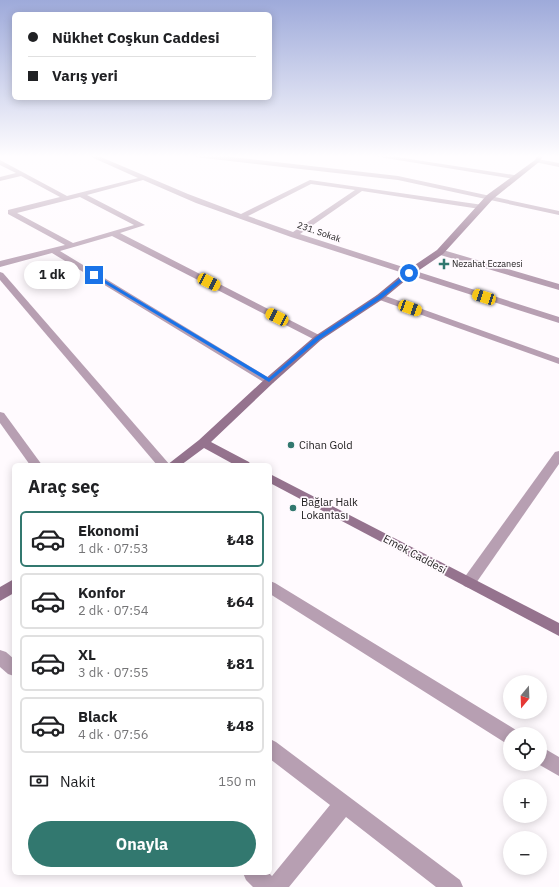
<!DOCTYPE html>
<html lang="tr">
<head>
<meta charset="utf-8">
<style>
  :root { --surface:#fff; --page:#f2f2f2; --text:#202124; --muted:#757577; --line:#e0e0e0; --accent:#32786f }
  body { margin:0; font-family:"IBM Plex Sans",sans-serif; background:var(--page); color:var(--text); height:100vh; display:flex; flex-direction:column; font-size:15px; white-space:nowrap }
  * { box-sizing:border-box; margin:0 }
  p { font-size:13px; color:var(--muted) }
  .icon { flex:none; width:22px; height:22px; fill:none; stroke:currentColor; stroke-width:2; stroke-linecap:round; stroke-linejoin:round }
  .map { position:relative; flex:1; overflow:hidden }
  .details { position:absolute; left:12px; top:463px; width:260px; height:412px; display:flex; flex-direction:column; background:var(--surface); border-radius:6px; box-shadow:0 2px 10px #0003 }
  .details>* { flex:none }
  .guide { position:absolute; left:12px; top:12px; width:260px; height:88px; border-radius:6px; box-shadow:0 2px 10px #0003; display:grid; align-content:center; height:88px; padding:0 16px; background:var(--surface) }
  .needle { width:26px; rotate:199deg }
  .controls { position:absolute; left:503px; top:675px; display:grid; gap:8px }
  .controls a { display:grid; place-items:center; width:44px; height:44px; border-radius:50%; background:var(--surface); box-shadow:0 2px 10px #0003; font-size:20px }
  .end { position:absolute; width:18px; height:18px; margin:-9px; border:5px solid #1a73e8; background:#fff; box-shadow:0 0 0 2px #fff }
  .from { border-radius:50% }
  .bubble { position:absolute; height:28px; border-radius:14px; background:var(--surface); box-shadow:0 2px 10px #0003; font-size:13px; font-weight:800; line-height:28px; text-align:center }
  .car { position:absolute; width:12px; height:24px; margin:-12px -6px; border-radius:5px; box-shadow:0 0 3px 1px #0007; background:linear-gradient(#f5c518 24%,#345 0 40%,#f5c518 0 76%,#345 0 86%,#f5c518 0) }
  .guide b { display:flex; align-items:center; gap:14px; height:38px; font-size:15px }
  .guide b+b { border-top:1px solid var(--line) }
  .guide i { width:10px; height:10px; background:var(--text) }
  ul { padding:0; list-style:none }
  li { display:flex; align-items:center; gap:12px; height:56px; margin:0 8px 6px; padding:0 8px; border:2px solid var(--line); border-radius:6px }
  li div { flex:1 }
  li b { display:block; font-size:15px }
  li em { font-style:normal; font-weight:800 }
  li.current { border-color:var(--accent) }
  li>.icon { width:36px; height:36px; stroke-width:1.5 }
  h2 { padding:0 16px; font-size:18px; line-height:48px }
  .pay { display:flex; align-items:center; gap:10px; height:44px; padding:0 16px; font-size:15px }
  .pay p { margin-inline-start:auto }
  .primary-button { display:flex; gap:8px; margin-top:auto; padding:8px 16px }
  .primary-button a { flex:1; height:46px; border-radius:24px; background:var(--accent); color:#fff; font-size:16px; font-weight:800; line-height:46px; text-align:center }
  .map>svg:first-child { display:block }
</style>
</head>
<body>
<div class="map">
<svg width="559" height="887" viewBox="0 0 559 887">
  <rect width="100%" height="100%" fill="#fffafe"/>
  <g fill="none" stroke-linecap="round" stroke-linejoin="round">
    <!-- street -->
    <g fill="#b79fb2" fill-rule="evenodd">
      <path d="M87 155H96L188 194 241 214 310 180 483 205 484 207 480 209 362 191 300 234 559 317V323L291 237 196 203 143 180 87 195 145 225 120 233 321 336 323 338 321 340H315L112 236 60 251 274 381 273 383H265L52 253 0 267V261L65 245 8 214V210L60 197 21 176 0 181V177L16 173 0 165V160L67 196 138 178ZM311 184 355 190 293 232 248 216ZM80 197 134 225 73 243 17 213Z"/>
      <polygon points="192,155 214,155 398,176 559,211 559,215 398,180 195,157"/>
      <polygon points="367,155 384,155 514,175 517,177 514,179"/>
      <polygon points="537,159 559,163 559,167 535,162 535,160"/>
      <polygon points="437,250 443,250 559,284 559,290 437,254"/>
      <polygon points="0,272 3,273 170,465 157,465 0,280"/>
      <polygon points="380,294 559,358 559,364 377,299 375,297 377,295"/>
      <polygon points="0,412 4,413 42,465 30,465 0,423"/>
      <polygon points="559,451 559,464 474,586 469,588 464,586 462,582 464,578 555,452"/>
      <polygon points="270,581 275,583 516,730 518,734 510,734 510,744 504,742 270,594"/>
      <polygon points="0,650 6,652 14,659 14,676 8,674 0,667"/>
      <polygon points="270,739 276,742 460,880 463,887 436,887 346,817 289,887 253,887 246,880 243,873 269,873 272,876 330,805 270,759"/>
      <polygon points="540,746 559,757 559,776 538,764 540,764"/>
    </g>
    <!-- secondary -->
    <g fill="#95738e" fill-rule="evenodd">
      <polygon points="538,155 544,155 539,162 493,199 443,254 412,275 383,299 321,340 273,383 211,442 249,462 251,465 235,465 204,448 181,465 167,465 199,440 265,379 315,336 377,295 406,271 437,250 487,195 535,160"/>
      <polygon points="270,474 559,623 559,636 270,483"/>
      <polygon points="14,579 14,593 0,601 0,587"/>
    </g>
  </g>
  <!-- sky -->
  <linearGradient id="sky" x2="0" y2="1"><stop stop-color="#9eaada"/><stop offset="0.56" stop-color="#fffdff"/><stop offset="1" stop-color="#fffdff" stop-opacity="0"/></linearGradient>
  <rect width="559" height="279" fill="url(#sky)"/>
  <!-- route -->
  <polygon fill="#1a73e8" points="408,272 412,273 382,298 320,339 269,382 91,275 95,274 269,378 316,337 378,296"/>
  <!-- markers -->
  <g fill="#32786f" stroke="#fffafe" stroke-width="1.5">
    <path d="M442 258h4v4h4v4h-4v4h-4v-4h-4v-4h4z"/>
    <circle cx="291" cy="445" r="4"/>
    <circle cx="293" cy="508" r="4"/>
  </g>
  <g text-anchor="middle" stroke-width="3.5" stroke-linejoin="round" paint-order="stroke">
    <!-- far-street labels -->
    <g font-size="9" fill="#232122" stroke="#fffafe">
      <text transform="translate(319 232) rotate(19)" y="3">231. Sokak</text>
    </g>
    <!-- far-poi labels -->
    <g font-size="9" fill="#232122" stroke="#fffafe" text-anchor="start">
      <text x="452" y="267">Nezahat Eczanesi</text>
    </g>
    <!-- poi labels -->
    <g font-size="11" fill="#232122" stroke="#fffafe" text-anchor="start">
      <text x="299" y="449">Cihan Gold</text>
      <text x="301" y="506">Bağlar Halk<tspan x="301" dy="13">Lokantası</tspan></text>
    </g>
    <!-- street labels -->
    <g font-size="11" fill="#232122" stroke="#fffafe">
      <text transform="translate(415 554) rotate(28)" y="4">Emek Caddesi</text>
    </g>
  </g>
</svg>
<div class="controls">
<a><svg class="needle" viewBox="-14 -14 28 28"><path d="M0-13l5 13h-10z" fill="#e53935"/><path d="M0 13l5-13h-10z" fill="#757577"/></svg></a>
<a><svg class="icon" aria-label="locate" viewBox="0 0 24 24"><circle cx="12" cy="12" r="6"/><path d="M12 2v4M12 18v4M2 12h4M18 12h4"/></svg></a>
<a>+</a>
<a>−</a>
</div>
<i class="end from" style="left:409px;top:273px"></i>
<i class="end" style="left:94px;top:275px"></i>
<div class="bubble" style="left:24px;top:261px;width:56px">1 dk</div>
<i class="car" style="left:209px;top:282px;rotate:117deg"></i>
<i class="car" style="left:484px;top:297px;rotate:288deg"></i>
<i class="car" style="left:410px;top:308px;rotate:110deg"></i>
<i class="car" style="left:277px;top:317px;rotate:297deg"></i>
<div class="guide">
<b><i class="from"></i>Nükhet Coşkun Caddesi</b>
<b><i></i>Varış yeri</b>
</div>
<section class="details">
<h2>Araç seç</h2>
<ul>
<li class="current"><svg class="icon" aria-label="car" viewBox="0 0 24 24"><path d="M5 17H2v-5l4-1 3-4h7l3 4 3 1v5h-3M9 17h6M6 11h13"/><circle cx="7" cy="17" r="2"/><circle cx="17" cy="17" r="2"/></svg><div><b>Ekonomi</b><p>1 dk · 07:53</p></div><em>₺48</em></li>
<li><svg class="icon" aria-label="car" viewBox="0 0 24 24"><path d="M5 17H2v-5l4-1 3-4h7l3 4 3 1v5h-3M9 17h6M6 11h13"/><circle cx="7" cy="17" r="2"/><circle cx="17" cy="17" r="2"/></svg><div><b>Konfor</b><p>2 dk · 07:54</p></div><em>₺64</em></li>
<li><svg class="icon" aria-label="car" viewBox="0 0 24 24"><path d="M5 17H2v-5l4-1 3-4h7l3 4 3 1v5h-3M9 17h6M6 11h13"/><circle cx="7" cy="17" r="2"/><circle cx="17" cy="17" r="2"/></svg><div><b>XL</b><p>3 dk · 07:55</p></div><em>₺81</em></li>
<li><svg class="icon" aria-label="car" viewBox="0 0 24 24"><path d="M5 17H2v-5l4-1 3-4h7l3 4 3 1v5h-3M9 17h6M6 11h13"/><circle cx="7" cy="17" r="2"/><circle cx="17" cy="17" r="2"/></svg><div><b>Black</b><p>4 dk · 07:56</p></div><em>₺48</em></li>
</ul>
<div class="pay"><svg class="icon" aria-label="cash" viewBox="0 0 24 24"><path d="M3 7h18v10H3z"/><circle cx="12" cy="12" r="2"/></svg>Nakit<p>150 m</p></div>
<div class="primary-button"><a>Onayla</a></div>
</section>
</div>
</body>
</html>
